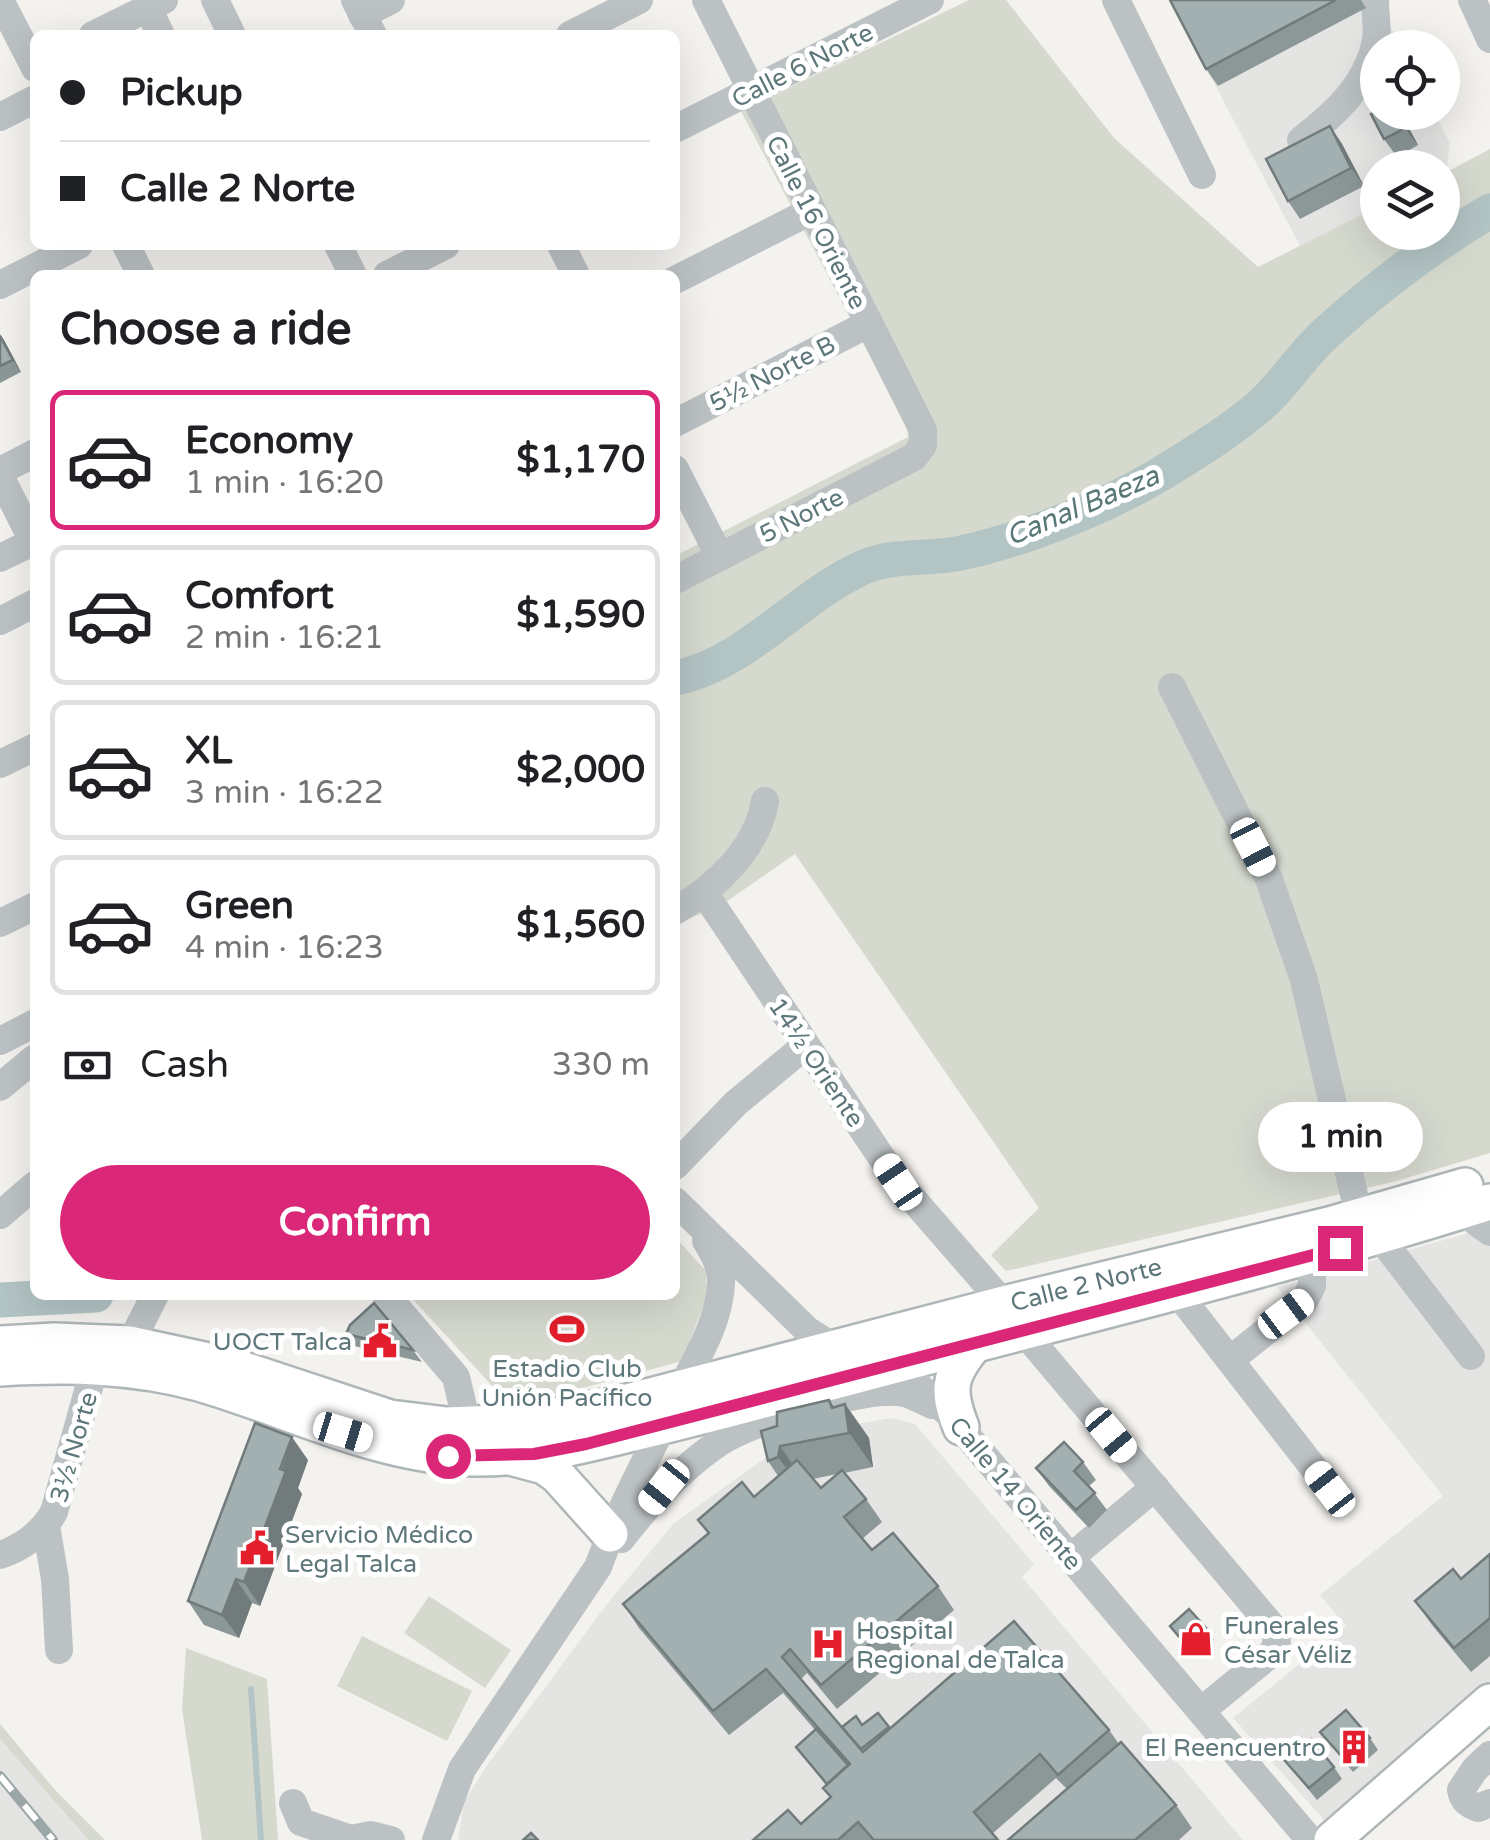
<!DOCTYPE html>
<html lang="en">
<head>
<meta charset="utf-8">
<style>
  :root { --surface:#fff; --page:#f6f6f6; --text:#202124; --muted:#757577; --line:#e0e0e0; --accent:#db2777 }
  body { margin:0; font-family:"Varela Round",sans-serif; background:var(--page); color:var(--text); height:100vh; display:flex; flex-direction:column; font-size:38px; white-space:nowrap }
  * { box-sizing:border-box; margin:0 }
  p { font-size:32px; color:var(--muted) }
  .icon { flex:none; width:55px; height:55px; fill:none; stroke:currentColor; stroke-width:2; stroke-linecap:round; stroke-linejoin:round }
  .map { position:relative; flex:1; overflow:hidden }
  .panel { position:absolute; left:30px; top:270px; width:650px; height:1030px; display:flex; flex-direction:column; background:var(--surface); border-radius:15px; box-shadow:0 10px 40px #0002 }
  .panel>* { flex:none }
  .hud { position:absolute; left:30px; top:30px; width:650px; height:220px; border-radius:15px; box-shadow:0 10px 40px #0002; display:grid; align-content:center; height:220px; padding:0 30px; background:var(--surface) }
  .buttons { position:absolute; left:1360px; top:30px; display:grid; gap:20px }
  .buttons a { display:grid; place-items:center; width:100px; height:100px; border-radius:50%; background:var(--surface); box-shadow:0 10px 40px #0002; font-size:50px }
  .end { position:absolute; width:45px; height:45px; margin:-22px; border:12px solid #db2777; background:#fff; box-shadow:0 0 0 5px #fff }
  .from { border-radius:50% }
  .bubble { position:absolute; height:70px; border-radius:35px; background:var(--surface); box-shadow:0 10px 40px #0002; font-size:32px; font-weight:700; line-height:70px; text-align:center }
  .car { position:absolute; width:30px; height:60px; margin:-30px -15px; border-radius:12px; box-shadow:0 0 8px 2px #0007; background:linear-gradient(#fff 24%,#345 0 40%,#fff 0 76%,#345 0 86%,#fff 0) }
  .hud b { display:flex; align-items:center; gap:35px; height:95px; font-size:38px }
  .hud b+b { border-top:2px solid var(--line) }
  .hud i { width:25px; height:25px; background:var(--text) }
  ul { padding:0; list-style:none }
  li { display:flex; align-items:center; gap:30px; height:140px; margin:0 20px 15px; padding:0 10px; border:5px solid var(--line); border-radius:15px }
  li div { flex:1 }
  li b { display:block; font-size:38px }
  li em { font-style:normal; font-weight:700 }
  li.active { border-color:var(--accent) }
  li>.icon { width:90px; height:90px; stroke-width:1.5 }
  h2 { padding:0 30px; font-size:45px; line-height:120px }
  .pay { display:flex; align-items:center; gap:25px; height:110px; padding:0 30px; font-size:38px }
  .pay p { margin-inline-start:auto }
  .button { display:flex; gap:20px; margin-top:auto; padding:20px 30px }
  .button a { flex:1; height:115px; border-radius:60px; background:var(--accent); color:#fff; font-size:40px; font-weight:700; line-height:115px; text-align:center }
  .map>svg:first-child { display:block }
</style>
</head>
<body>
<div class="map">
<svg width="1490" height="1840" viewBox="0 0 1490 1840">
  <rect width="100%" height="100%" fill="#f4f2ef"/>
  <!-- built -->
  <g fill="#e4e4e3">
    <polygon points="1170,0 1376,0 1401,47 1378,48 1378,112 1434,113 1450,143 1446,173 1443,174 1442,168 1378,168 1377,207 1300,246"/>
    <polygon points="1490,1227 1490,1695 1333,1830 1233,1718 1346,1626 1320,1595 1443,1496 1277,1287"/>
    <polygon points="891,1418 915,1424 1034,1564 1022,1577 1243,1840 458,1840 464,1802 486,1767 607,1604 673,1524 779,1448 838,1427"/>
    <polygon points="0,1724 54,1789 105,1840 0,1840"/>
  </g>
  <!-- green -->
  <g fill="#d5d9ce">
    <polygon points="969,0 1006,0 1114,138 1258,267 1377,207 1378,232 1442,232 1443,174 1490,149 1490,1153 1393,1182 1006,1271 991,1255 1039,1208 795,854 723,904 675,925 675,556 908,437 906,424 741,111"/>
    <polygon points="675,1237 706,1271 707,1297 682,1361 568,1392 505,1400 409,1295 675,1295"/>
    <polygon points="429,1596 511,1650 485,1688 404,1633"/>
    <polygon points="362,1636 472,1691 447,1741 337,1686"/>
    <polygon points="186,1648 267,1679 278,1840 202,1840 182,1709"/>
    <polygon points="0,1724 54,1789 105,1840 89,1840 0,1739"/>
  </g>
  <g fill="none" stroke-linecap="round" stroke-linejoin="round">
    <!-- stream -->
    <polyline stroke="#b3c4c4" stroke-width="6" points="251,1689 261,1840"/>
    <!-- river -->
    <g stroke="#b3c4c4" stroke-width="35">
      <path d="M675 678C745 665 800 595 864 567 894 554 930 560 961 553 1023 540 1105 507 1159 475 1190 456 1239 426 1265 401 1287 380 1303 354 1326 333 1377 287 1431 246 1490 211"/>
      <polyline points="0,1300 96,1295"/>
    </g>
    <!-- major casing -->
    <g stroke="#afb6b8" stroke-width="40">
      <g id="major">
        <polyline points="0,1344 54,1341 130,1344 232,1366 390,1418 447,1425 524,1422 620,1404 1004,1304 1329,1225 1465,1186"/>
        <path d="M0 1368C68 1364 133 1365 199 1383 289 1409 378 1456 473 1458 528 1459 581 1446 633 1433 706 1416 778 1396 850 1377 1064 1320 1279 1269 1490 1202"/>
        <path d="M961 1427C946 1389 949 1375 975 1344"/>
        <polyline points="514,1458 544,1466 557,1475 610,1534"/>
        <polyline points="1332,1840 1490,1702"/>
      </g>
    </g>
    <!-- minor -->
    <g stroke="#bcc2c4" stroke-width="28">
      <polyline points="0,0 35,68"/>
      <polyline points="215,0 232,35"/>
      <polyline points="355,0 373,35"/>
      <polyline points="1116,0 1202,175"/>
      <polyline points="1472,0 1490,39"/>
      <polyline points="148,8 161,35"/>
      <polyline points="362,15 391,0"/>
      <polyline points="93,35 164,0"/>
      <polyline points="570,35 639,0"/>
      <polyline points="0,117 35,99"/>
      <polyline points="675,129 930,0"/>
      <path d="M1301 140C1335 114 1368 84 1376 40 1378 28 1375 13 1375 0"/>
      <polyline points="126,245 141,275"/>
      <polyline points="338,245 353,275"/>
      <polyline points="561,245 576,275"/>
      <polyline points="387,275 446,245"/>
      <polyline points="675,280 811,211"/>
      <polyline points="0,285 79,245"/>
      <polyline points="675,423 868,324"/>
      <polyline points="675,469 720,557"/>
      <polyline points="0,471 35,453"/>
      <polyline points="0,476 35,545"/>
      <polyline points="0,558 33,542"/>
      <polyline points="675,580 914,457 923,445 923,430 706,0"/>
      <polyline points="0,621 35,603"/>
      <polyline points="1172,687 1269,879 1304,980 1359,1216"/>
      <polyline points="0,764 35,747"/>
      <polyline points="705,894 898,1182 1004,1304"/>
      <path d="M675 911C716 887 757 849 765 801"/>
      <polyline points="0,923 35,906"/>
      <polyline points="0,1041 35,1023"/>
      <polyline points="0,1087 35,1058"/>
      <polyline points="675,1166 736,1103 805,1046"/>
      <polyline points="675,1201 807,1330 835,1348 907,1376 947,1412 1310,1840"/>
      <polyline points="1461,1211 1490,1232"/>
      <polyline points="0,1215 35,1185"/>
      <polyline points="1379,1236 1471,1356"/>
      <polyline points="1176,1291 1330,1489"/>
      <polyline points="386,1295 456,1377 467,1424"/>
      <polyline points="1023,1331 1275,1630 1277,1642 1273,1652 1201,1711"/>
      <polyline points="130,1344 155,1295"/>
      <polyline points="1230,1360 1304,1301 1312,1286 1312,1255"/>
      <polyline points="46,1526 55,1579 59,1650"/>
      <path d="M621 1539C650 1502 681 1468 720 1442 752 1421 867 1385 904 1393 913 1395 923 1401 932 1405"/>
      <path d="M0 1555C24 1547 42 1533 54 1512L95 1366"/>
      <polyline points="1071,1557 1155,1487"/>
      <path d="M1490 1755 1475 1769 1461 1790C1463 1801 1468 1804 1478 1808L1490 1803"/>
      <polyline points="293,1803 301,1822 351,1839 371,1835 391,1840"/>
      <path d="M436 1840 462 1769 598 1567C620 1507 652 1449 680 1391 697 1357 719 1323 721 1284 722 1268 714 1254 706 1241"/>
    </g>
    <!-- major -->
    <use href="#major" stroke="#fff" stroke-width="35"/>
    <!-- rail casing -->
    <g stroke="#9ba6a8" stroke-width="10">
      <polyline id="rail" points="0,1776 53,1840"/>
    </g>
    <!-- rail -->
    <use href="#rail" stroke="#fff" stroke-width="6" stroke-dasharray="19" stroke-linecap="butt"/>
  </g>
  <!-- wall -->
  <g fill="#8c9798" fill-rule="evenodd">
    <polygon points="1170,0 1361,0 1366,8 1218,86 1206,69"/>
    <polygon points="1378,112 1414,112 1403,118 1418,145 1397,157 1384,139"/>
    <polygon points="1330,126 1342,144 1364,186 1300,219 1288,201"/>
    <polygon points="0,334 21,372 0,383"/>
    <polygon points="346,1334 413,1350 422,1362 354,1346"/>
    <path d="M829 1400 834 1407 845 1404 869 1438 873 1467 844 1473 866 1499 882 1522 862 1539 872 1550 938 1586 954 1610 837 1709 807 1673 801 1679 842 1727 862 1725 878 1713 891 1728 1109 1730 1119 1744 1176 1805 1192 1828 1179 1840H1008L1067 1789 1056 1778 992 1834 998 1840H753L801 1824 830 1798 823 1788 826 1785 796 1747 815 1730 783 1693 729 1735 639 1628 623 1604 708 1534 698 1520 754 1497 778 1476 768 1461 777 1426ZM837 1474 821 1488 813 1479Z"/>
    <polygon points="308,1460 298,1488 302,1494 260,1606 252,1603 239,1638 204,1625 188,1601"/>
    <polygon points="1083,1462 1096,1480 1089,1486 1107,1510 1089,1528 1049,1486 1036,1468"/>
    <polygon points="1490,1554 1490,1656 1471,1672 1432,1625 1415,1601 1461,1579"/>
    <polygon points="1170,1626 1206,1628 1214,1640 1195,1657"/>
    <polygon points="1320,1732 1370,1738 1378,1750 1353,1772"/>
    <polygon points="1285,1761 1334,1767 1342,1779 1317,1800"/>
  </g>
  <!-- shaded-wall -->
  <g fill="#727b7c">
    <polygon points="1397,112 1405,121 1418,145 1405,128"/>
    <polygon points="1330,126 1342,144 1364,186 1351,168"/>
    <polygon points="0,334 4,340 21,372 13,360"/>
    <polygon points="829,1400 848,1427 845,1404 869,1438 873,1467 832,1408"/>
    <polygon points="292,1437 308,1460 298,1488 302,1494 260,1606 244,1582"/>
    <polygon points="780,1446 804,1481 803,1491 778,1457"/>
    <polygon points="236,1579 252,1603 239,1638 222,1615"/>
  </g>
  <!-- building -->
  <g fill="#a3b0b1" stroke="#727b7c" stroke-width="2.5">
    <polygon points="1170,0 1336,0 1206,69"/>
    <polygon points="1378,59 1378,82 1368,64"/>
    <polygon points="1378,111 1378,112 1397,112 1405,128 1384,139 1371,114"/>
    <polygon points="1330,126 1351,168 1288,201 1266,159"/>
    <polygon points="0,336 13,360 0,366"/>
    <polygon points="374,1303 413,1350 346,1334 350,1325"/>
    <polygon points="829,1400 832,1408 845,1404 849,1433 780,1446 778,1457 768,1461 761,1431 777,1426 777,1412"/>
    <polygon points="255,1423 292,1437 280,1469 286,1471 244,1582 236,1579 222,1615 188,1601"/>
    <polygon points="1064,1442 1083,1462 1074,1471 1095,1493 1076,1510 1036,1468"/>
    <polygon points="797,1460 821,1488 842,1470 866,1499 844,1517 872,1550 893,1533 938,1586 821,1685 790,1649 782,1657 863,1752 1014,1621 1109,1730 1058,1775 1040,1754 974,1812 998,1840 874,1840 858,1822 838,1840 753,1840 788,1810 801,1824 831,1797 823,1788 850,1764 766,1669 713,1711 623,1604 709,1533 698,1520 742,1482 754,1497"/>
    <polygon points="1490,1554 1490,1618 1454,1648 1415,1601 1453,1569 1461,1579"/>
    <polygon points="1189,1609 1206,1628 1186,1645 1170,1626"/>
    <polygon points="1346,1710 1370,1738 1345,1760 1320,1732"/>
    <polygon points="878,1713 889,1727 861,1749 842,1727 856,1716 862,1725"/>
    <polygon points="816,1729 848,1765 827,1784 796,1747"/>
    <polygon points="1311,1739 1334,1767 1309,1788 1285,1761"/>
    <polygon points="1121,1742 1176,1805 1135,1840 1008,1840"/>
    <polygon points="531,1833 538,1840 523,1840"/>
  </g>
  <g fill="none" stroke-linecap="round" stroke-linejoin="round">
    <!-- route -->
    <polyline stroke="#db2777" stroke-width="12" points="448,1456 534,1454 586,1444 1340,1248"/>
  </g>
  <!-- icons -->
  <defs>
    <g id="stadium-bare" transform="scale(2.7)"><path d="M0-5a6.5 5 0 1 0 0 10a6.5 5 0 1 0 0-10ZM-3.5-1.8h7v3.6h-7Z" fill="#e41e2c" stroke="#fff" stroke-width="2.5" paint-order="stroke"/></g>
    <g id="civic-bare" transform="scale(2.7)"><path d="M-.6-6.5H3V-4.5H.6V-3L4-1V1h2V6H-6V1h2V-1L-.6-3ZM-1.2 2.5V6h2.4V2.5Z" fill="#e41e2c" stroke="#fff" stroke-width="2.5" paint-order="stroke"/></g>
    <g id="shop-bare" transform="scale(2.7)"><path d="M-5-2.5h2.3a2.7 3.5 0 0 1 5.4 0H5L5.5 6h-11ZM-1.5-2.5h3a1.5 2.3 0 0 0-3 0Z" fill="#e41e2c" stroke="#fff" stroke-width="2.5" paint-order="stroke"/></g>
    <g id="hospital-bare" transform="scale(2.7)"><path d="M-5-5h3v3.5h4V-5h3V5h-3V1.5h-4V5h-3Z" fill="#e41e2c" stroke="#fff" stroke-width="2.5" paint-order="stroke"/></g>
    <g id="building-bare" transform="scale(2.7)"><path d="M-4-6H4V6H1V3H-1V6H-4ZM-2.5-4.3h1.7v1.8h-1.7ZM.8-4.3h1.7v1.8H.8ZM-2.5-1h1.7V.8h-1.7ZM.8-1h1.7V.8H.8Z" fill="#e41e2c" stroke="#fff" stroke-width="2.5" paint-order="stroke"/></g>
  </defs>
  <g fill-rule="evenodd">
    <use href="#stadium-bare" x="567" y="1329"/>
    <use href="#civic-bare" x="380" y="1341"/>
    <use href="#civic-bare" x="257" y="1548"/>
    <use href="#shop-bare" x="1196" y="1639"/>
    <use href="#hospital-bare" x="828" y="1644"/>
    <use href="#building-bare" x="1354" y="1747"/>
  </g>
  <g text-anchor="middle" stroke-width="10" stroke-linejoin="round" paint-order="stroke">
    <!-- street labels -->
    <g font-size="25" fill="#5e777b" stroke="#fff">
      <text transform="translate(802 65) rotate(-27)" y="9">Calle 6 Norte</text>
      <text transform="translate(817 222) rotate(63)" y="9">Calle 16 Oriente</text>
      <text transform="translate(772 373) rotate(-27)" y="9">5½ Norte B</text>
      <text transform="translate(801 515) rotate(-27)" y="9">5 Norte</text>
      <text transform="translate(817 1062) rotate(56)" y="9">14½ Oriente</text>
      <text transform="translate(1086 1284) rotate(-14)" y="9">Calle 2 Norte</text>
      <text transform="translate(73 1447) rotate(-74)" y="9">3½ Norte</text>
      <text transform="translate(1016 1493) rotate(50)" y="9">Calle 14 Oriente</text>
    </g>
    <!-- poi labels -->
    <g font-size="25" fill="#5e777b" stroke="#fff" text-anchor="start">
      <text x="352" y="1350" text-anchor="end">UOCT Talca</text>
      <text x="567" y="1377" text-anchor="middle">Estadio Club<tspan x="567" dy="29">Unión Pacífico</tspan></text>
      <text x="285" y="1543">Servicio Médico<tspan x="285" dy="29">Legal Talca</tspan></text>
      <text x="1224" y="1634">Funerales<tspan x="1224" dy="29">César Véliz</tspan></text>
      <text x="856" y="1639">Hospital<tspan x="856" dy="29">Regional de Talca</tspan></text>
      <text x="1326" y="1756" text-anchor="end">El Reencuentro</text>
    </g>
    <!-- water labels -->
    <g font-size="28" font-style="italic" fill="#597877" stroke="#fff">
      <text transform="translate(1082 505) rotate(-23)" y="10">Canal Baeza</text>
    </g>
  </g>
</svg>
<div class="buttons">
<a><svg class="icon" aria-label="locate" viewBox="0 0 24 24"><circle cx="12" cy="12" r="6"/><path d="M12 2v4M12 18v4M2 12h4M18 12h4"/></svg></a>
<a><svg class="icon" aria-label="layers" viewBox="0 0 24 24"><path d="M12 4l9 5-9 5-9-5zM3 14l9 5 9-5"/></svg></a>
</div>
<i class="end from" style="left:448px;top:1456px"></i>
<i class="end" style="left:1340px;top:1248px"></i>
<div class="bubble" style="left:1258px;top:1102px;width:165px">1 min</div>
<i class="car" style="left:1253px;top:847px;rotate:153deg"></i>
<i class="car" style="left:898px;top:1182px;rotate:326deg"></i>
<i class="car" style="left:1286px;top:1314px;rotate:53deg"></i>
<i class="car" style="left:343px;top:1432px;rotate:107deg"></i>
<i class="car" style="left:1111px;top:1435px;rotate:140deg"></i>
<i class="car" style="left:664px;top:1487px;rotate:219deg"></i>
<i class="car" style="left:1330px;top:1489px;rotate:322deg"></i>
<div class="hud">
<b><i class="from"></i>Pickup</b>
<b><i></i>Calle 2 Norte</b>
</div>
<section class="panel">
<h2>Choose a ride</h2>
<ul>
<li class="active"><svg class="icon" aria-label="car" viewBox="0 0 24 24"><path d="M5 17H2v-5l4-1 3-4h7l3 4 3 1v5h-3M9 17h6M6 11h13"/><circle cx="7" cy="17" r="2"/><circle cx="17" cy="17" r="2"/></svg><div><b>Economy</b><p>1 min · 16:20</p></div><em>$1,170</em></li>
<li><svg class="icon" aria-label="car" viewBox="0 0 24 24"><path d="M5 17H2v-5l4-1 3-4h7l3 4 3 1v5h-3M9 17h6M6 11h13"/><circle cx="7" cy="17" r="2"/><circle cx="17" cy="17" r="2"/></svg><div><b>Comfort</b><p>2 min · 16:21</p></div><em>$1,590</em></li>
<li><svg class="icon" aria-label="car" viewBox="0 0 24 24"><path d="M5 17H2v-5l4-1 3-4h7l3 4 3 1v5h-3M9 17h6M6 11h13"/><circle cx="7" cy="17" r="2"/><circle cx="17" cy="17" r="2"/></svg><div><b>XL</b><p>3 min · 16:22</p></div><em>$2,000</em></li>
<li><svg class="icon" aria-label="car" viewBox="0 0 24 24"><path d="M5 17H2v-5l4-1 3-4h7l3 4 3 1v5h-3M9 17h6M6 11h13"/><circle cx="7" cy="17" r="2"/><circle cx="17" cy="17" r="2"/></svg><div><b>Green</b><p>4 min · 16:23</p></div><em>$1,560</em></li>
</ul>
<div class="pay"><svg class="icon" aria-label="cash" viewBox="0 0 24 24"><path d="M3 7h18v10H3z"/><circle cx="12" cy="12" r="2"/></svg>Cash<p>330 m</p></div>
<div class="button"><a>Confirm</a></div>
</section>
</div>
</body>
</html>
